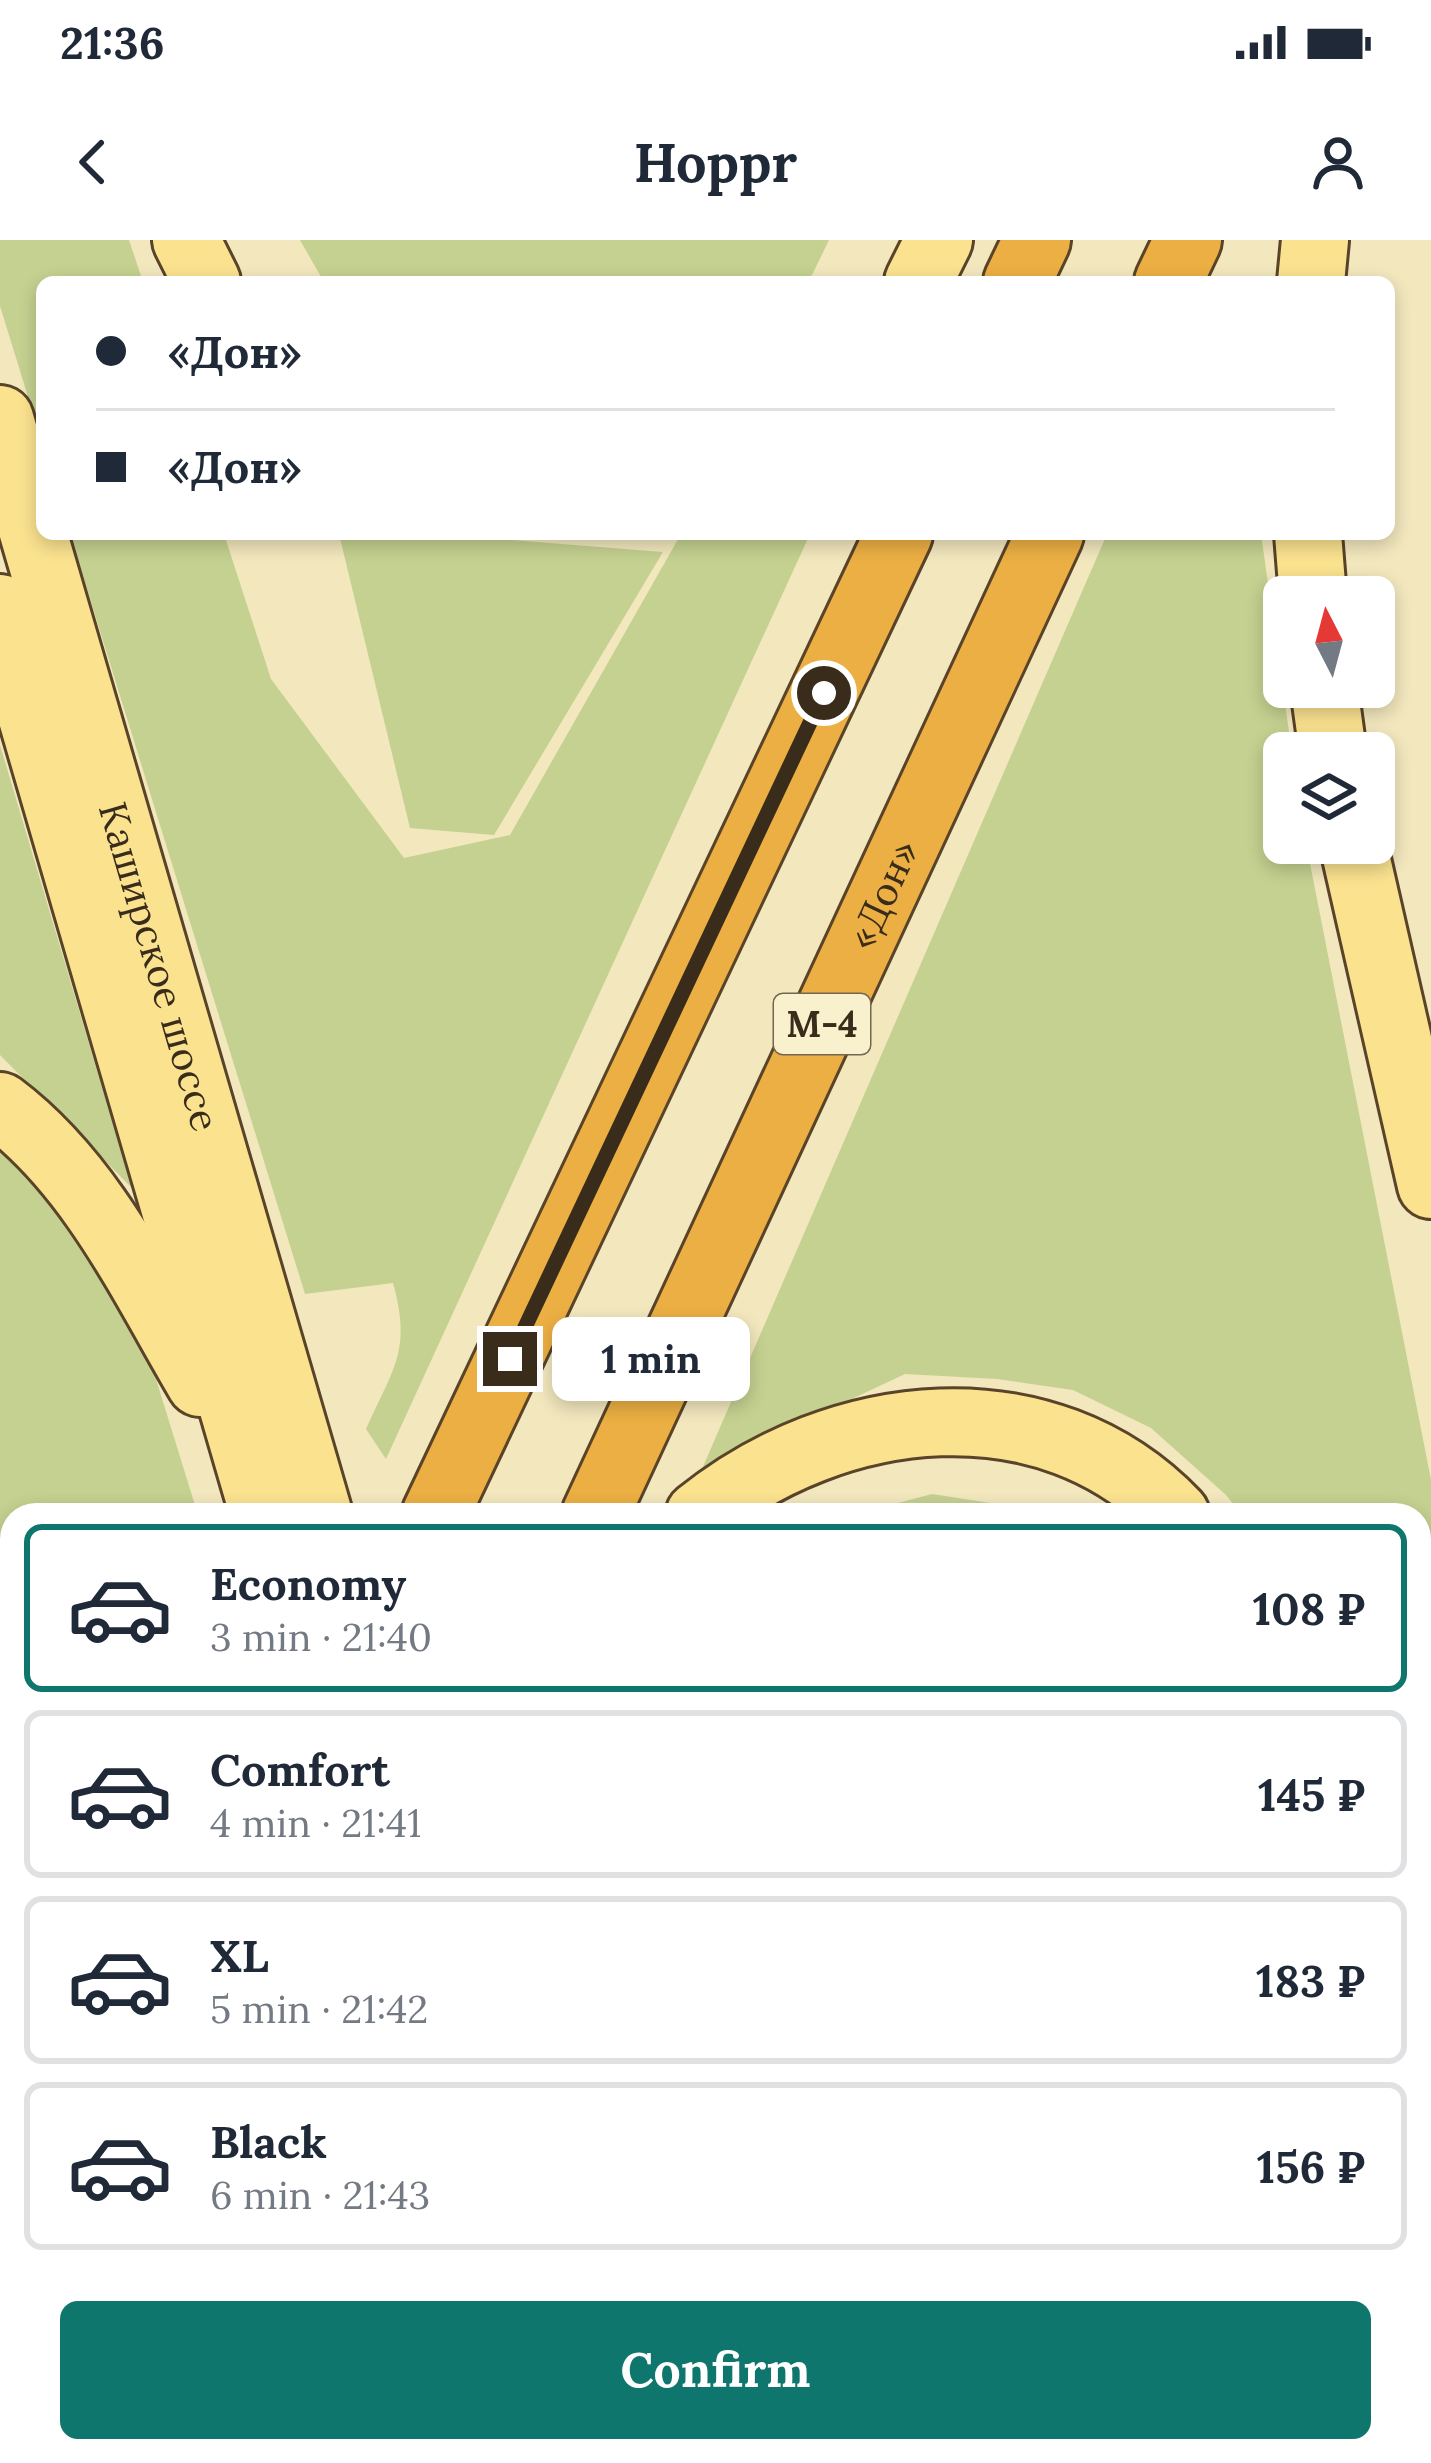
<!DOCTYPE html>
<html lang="en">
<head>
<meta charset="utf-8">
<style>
  :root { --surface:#fff; --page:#f2f2f3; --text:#1f2937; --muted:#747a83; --line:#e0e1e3; --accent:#0f766e }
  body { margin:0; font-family:Lora,serif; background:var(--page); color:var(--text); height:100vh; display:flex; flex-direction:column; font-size:45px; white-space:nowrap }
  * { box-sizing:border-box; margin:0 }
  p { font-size:39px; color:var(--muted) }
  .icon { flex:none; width:66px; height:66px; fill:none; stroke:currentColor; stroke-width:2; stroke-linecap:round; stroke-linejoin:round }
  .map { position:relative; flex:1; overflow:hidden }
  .drawer { position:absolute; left:0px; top:1263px; width:1431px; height:960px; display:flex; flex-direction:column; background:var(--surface); border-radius:36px 36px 0 0; box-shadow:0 6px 18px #0003 }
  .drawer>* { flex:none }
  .banner { position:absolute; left:36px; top:36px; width:1359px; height:264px; border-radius:18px; box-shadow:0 6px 18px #0003; display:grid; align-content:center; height:264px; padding:0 60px; background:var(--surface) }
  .needle { width:78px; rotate:354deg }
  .fabs { position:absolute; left:1263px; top:336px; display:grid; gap:24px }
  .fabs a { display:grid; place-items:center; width:132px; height:132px; border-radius:18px; background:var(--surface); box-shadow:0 6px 18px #0003; font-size:60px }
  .end { position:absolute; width:54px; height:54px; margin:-27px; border:15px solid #392c1a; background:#fff; box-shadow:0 0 0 6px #fff }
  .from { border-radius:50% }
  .bubble { position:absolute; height:84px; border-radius:18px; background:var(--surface); box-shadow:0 6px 18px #0003; font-size:39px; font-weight:800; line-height:84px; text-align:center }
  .banner b { display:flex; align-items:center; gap:42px; height:114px; font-size:45px }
  .banner b+b { border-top:3px solid var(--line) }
  .banner i { width:30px; height:30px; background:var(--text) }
  ul { padding:21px 0 0; list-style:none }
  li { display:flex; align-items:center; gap:36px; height:168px; margin:0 24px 18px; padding:0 36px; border:6px solid var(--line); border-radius:18px }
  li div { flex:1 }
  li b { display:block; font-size:45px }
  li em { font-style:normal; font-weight:800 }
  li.active { border-color:var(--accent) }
  li>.icon { width:108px; height:108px; stroke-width:1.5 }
  .cta { display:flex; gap:24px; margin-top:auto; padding:24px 60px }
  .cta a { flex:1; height:138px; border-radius:18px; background:var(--accent); color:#fff; font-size:48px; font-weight:800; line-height:138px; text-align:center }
  .status { display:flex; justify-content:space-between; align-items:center; height:84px; padding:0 60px; background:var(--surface); direction:ltr }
  .status svg { height:33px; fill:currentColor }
  header { display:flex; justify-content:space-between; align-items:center; height:156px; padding:0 60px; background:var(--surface); font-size:54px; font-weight:800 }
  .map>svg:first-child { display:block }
</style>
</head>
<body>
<div class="status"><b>21:36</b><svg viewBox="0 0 49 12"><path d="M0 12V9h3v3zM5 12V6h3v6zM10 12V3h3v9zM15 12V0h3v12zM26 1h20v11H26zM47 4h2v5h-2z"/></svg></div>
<header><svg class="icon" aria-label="back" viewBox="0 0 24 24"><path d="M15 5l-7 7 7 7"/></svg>Hoppr<svg class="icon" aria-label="person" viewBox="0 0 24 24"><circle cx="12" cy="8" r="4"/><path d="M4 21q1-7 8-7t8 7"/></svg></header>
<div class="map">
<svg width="1431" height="2223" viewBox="0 0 1431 2223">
  <rect width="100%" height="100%" fill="#f2e7bd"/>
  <!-- green -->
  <g fill="#c4d190">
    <polygon points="0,0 129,0 143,42 42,42 42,202 0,66"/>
    <polygon points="300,0 829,0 812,35 798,42 324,42"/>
    <path d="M70 294H224L271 439 404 618 510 595 681 294H810L386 1219 366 1189C393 1128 412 1111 393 1043L305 1054Z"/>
    <polygon points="339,294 435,294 663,312 494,595 410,588"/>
    <polygon points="1107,294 1261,294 1292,513 1284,513 1284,603 1306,603 1431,1240 1431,1832 1419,1878 1419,1275 1242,1275 1226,1255 1151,1188 1073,1150 997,1139 905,1134 702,1229"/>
    <polygon points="0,505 132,948 0,815"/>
    <polygon points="0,911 34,927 88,1000 151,1123 198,1275 12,1275 12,1857 0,1868"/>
    <polygon points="932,1254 1068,1275 853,1275"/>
    <polygon points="12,1970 12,2075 0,2101 0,1974"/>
    <polygon points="1431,2104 1431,2223 1389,2223 1394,2211 1419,2211 1419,2139"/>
    <polygon points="246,2211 511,2211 515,2223 240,2223"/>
    <polygon points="780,2211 1134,2211 1119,2223 801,2223"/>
  </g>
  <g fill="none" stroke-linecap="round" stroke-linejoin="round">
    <!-- primary casing -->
    <g stroke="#594329" stroke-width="72">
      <g id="primary">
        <polyline points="186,0 207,42"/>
        <polyline points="918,42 939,0"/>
        <polyline points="1311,42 1315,0"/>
        <path id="s1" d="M0 179 319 1275"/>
        <polyline points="1308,294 1313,357"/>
        <polyline points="0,368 264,1275"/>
        <polyline points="1324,447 1333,513"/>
        <polyline points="1353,603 1431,945"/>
        <path d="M0 866C92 935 143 1046 200 1143"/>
        <path d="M699 1275C836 1164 1046 1139 1176 1275"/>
        <polyline points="0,1889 12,1883"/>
        <polyline points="1419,1998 1431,1966"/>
        <polyline points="551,2211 554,2223"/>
        <polyline points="717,2211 730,2223"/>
        <polyline points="1196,2223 1208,2211"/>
        <polyline points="1327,2223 1333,2211"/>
      </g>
    </g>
    <!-- motorway casing -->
    <g stroke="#594329" stroke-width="72">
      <g id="motorway">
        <polyline points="1017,42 1037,0"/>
        <polyline points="1168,42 1188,0"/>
        <polyline points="435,1275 899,294"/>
        <path id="s2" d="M595 1275 1050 294"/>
        <polyline points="0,2218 12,2192"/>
        <polyline points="154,2223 159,2211"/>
      </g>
    </g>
    <!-- primary -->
    <use href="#primary" stroke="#fae28f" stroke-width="66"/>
    <!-- motorway -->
    <use href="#motorway" stroke="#ecaf43" stroke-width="66"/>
  </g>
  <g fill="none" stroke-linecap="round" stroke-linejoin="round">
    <!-- route -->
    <polyline stroke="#392c1a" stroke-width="15" points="510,1119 824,453"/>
  </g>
  <g text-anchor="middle" stroke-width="9" stroke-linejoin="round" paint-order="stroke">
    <!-- shield labels -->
    <rect fill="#f9f0cd" stroke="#736750" stroke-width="3" x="774" y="754" width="96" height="60" rx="9"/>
    <g font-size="36" font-weight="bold" fill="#392c1a">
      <text x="822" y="797">М-4</text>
    </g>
    <!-- street labels -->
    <g font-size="39" fill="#392c1a" stroke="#f9f0cd">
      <text dy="14" stroke="none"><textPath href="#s2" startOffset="684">«Дон»</textPath></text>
      <text dy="14" stroke="none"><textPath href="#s1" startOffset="570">Каширское шоссе</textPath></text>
    </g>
  </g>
</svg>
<div class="fabs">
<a><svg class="needle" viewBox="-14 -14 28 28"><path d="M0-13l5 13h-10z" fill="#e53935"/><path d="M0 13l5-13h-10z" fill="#747a83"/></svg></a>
<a><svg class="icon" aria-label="layers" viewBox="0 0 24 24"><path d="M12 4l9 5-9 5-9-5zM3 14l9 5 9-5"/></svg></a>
</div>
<i class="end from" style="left:824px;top:453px"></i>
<i class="end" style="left:510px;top:1119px"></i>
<div class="bubble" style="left:552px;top:1077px;width:198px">1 min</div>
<div class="banner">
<b><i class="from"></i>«Дон»</b>
<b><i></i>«Дон»</b>
</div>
<section class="drawer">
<ul>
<li class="active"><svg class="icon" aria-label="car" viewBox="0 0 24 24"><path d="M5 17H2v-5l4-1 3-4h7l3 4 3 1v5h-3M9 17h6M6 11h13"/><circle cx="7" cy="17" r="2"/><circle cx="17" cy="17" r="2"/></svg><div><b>Economy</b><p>3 min · 21:40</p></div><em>108 ₽</em></li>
<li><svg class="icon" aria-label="car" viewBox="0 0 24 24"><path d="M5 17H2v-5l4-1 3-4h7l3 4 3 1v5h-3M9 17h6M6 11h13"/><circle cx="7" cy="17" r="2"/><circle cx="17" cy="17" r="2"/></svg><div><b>Comfort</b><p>4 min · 21:41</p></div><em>145 ₽</em></li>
<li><svg class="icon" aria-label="car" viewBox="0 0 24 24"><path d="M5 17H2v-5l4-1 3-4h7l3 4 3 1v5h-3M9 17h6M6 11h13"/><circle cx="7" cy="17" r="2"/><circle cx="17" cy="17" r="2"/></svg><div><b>XL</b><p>5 min · 21:42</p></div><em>183 ₽</em></li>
<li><svg class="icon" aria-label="car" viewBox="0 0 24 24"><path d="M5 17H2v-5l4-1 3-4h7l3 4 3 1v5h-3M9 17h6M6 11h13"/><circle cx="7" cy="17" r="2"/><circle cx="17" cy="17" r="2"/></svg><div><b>Black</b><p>6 min · 21:43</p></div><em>156 ₽</em></li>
</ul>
<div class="cta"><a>Confirm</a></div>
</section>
</div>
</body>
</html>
